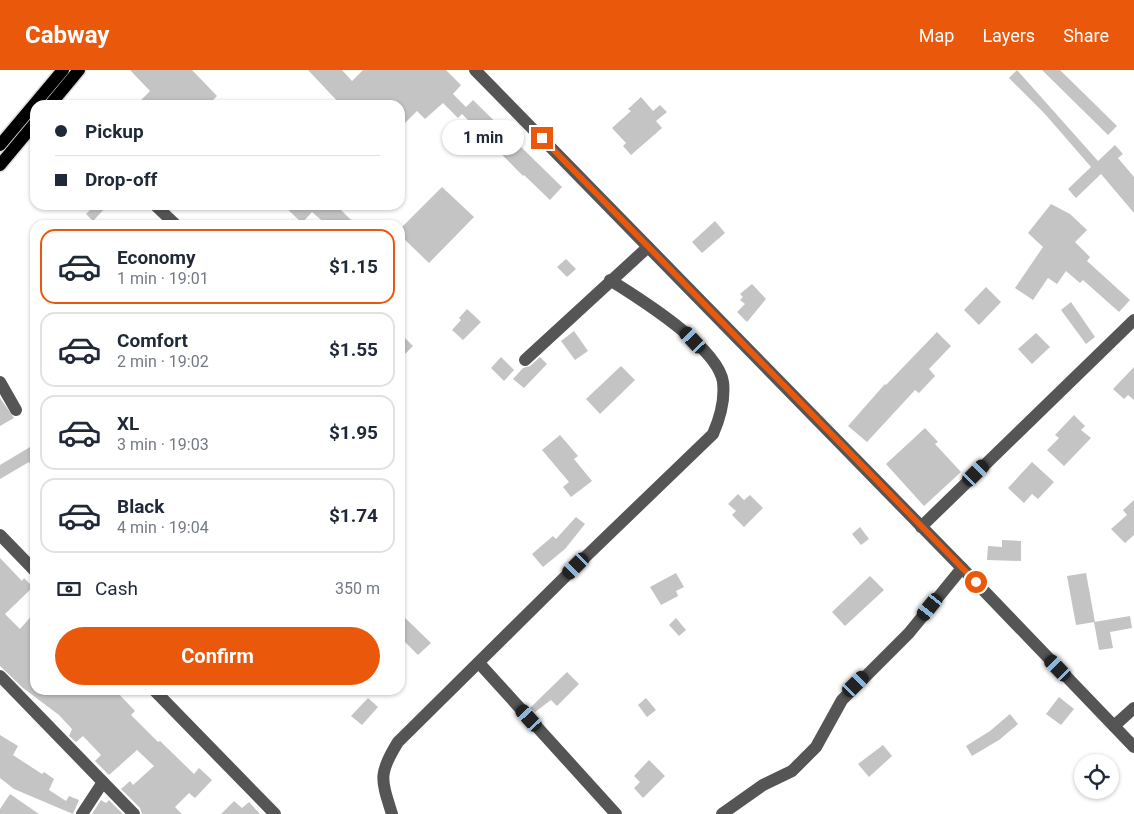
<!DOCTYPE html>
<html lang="en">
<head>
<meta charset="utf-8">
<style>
  :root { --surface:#fff; --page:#f6f6f7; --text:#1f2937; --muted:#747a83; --line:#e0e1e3; --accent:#ea580c }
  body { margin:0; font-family:Roboto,sans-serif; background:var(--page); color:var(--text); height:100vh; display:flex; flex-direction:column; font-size:19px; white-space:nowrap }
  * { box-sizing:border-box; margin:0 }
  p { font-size:16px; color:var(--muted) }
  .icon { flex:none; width:28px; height:28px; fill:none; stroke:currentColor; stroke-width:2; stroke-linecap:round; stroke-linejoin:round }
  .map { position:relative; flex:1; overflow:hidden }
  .sheet { position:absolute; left:30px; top:150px; width:375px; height:475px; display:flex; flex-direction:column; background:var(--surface); border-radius:15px; box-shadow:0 1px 4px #0004 }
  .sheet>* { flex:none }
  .guide { position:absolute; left:30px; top:30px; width:375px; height:110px; border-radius:15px; box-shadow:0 1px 4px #0004; display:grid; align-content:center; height:110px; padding:0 25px; background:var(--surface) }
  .controls { position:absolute; left:1074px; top:684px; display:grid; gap:10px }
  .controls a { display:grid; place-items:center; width:45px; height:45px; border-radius:50%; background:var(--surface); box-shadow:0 1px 4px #0004; font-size:25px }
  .end { position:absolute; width:22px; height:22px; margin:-11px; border:6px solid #ea580c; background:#fff; box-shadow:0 0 0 2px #fff }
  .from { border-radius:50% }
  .bubble { position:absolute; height:35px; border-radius:18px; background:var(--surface); box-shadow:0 1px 4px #0004; font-size:16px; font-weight:700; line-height:35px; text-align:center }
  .car { position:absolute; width:15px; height:30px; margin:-15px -8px; border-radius:6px; box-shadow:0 0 4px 1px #0007; background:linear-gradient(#222 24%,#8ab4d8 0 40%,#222 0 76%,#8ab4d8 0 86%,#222 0) }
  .guide b { display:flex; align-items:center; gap:18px; height:48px; font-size:19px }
  .guide b+b { border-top:1px solid var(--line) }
  .guide i { width:12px; height:12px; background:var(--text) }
  ul { padding:9px 0 0; list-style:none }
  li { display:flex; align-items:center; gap:15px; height:75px; margin:0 10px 8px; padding:0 15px; border:2px solid var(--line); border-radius:15px }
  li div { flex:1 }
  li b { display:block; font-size:19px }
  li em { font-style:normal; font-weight:700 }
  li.selected { border-color:var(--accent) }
  li>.icon { width:45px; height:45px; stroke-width:1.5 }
  .pay { display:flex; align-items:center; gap:12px; height:55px; padding:0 25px; font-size:19px }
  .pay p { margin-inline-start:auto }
  .action { display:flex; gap:10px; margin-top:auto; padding:10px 25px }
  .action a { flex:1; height:58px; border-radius:30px; background:var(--accent); color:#fff; font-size:20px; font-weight:700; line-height:58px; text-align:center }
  header { display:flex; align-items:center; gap:30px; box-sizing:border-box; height:70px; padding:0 25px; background:var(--accent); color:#fff }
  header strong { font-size:24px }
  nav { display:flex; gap:28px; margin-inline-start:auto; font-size:18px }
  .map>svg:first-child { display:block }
</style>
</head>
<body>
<header>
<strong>Cabway</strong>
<nav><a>Map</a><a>Layers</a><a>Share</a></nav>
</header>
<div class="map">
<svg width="1134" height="744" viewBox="0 0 1134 744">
  <rect width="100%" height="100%" fill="#fff"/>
  <!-- building -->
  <g fill="#c4c4c4">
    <polygon points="130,0 192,0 217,26 208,35 136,35 150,21"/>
    <polygon points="308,0 342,0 352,11 363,0 446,0 461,15 453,24 466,37 473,30 562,117 550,130 524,105 523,106 462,44 458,48 443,33 425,49 417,41 400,58 400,35 341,35"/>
    <polygon points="1017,0 1098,91 1115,75 1123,84 1118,88 1134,107 1134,143 1101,104 1076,128 1068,119 1091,97 1045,44 1009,8"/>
    <polygon points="1042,0 1060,0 1117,56 1108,65"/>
    <polygon points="641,27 653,41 660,35 667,42 656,51 662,58 631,85 623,76 626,73 612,58 631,41 628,39"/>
    <polygon points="442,117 474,147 429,193 400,165 400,159"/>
    <polygon points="1051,134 1070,144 1087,160 1075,172 1090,187 1087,191 1130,230 1119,242 1083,210 1080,213 1066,201 1057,214 1048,208 1033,230 1015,218 1043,177 1028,163"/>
    <polygon points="95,135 108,135 93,151 86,144"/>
    <polygon points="283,135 336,135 356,155 327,155 312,142 302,153"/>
    <polygon points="715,151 725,163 702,183 692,172"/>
    <polygon points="566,189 576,199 567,207 557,197"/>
    <polygon points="752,214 766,229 747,252 737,242 745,234 740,230 743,227 740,224"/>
    <polygon points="986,217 1001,232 979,255 964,240"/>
    <polygon points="1071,232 1095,267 1086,274 1061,240"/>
    <polygon points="467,239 481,252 463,270 452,260 461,250 459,248"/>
    <polygon points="574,261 588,281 575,290 561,271"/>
    <polygon points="937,262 951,276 929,299 935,306 919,323 915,320 867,372 848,356 885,314 886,315"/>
    <polygon points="400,263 413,276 400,289"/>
    <polygon points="1036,263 1050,277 1032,294 1018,279"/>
    <polygon points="501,287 514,300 504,311 491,298"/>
    <polygon points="540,287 547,294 524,318 513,309 523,298 530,296"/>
    <polygon points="621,296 635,310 600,344 586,329"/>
    <polygon points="1134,297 1134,330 1128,325 1124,329 1113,319"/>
    <polygon points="0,328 14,348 0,356"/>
    <polygon points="1074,345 1085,356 1081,360 1091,368 1064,396 1047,380 1059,368 1055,365"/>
    <polygon points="925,358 938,372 935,374 961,402 924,436 886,394"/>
    <polygon points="560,365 578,386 574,389 592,411 571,427 563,417 569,412 542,380"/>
    <polygon points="35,374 35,402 29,392 0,409 0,395"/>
    <polygon points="1032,392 1054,412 1038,429 1032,424 1024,433 1008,418"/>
    <polygon points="738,424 744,430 750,425 763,438 744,457 732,445 736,441 728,434"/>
    <polygon points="1134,430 1134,465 1125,473 1111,459 1127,445 1123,440"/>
    <polygon points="576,447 585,454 565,479 543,497 532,484 553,466 556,469"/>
    <polygon points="860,457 869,469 861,475 852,464"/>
    <polygon points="1002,470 1021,471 1021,491 987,490 988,476 1002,477"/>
    <polygon points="0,488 22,511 24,508 33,517 5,544 20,559 35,542 35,620 115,620 135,641 131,645 158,672 160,671 194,704 199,698 212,710 195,728 189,723 175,737 182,744 142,744 140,738 121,719 130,711 133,715 154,696 137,680 109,705 95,691 101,685 83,666 76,672 69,666 72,659 59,645 23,618 0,596"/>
    <polygon points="676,503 684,517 676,521 678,526 661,535 650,517"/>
    <polygon points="1086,503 1095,552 1076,555 1067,506"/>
    <polygon points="870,506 884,520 845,556 832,542"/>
    <polygon points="400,543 431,573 418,585 400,567"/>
    <polygon points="1130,546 1132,558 1110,562 1113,578 1099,580 1094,552"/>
    <polygon points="676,548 686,560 679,566 669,555"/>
    <polygon points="567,602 579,614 557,636 551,630 535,642 530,638"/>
    <polygon points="1059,627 1074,639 1061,655 1046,644"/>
    <polygon points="368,628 378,637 362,655 351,646"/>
    <polygon points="646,628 656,640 647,647 638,635"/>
    <polygon points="1010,644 1018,654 999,670 972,686 966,676 990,661"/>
    <polygon points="0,665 18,676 13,685 42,704 44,702 54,709 49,720 66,731 69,726 79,730 73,744 14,719 0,708"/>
    <polygon points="883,675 892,686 869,707 858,694"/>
    <polygon points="649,690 665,706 643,728 634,718 640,712 634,706"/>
    <polygon points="10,724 39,744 0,744 0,739"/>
    <polygon points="101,730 106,733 109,730 123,744 92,744"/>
    <polygon points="234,731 242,738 249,732 260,744 221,744"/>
  </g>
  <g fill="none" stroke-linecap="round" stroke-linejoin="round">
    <!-- major casing -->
    <g stroke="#dbdbdb" stroke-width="15">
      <g id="major">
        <polyline points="50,35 79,0"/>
        <polyline points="0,75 63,0"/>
        <polyline points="0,95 35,53"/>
      </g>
    </g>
    <!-- minor -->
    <g stroke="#555" stroke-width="12">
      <polyline points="475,0 962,498 1134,677"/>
      <polyline points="155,135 176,155"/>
      <polyline points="525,290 648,177"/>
      <polyline points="0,312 16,340"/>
      <polyline points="921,457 1134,250"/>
      <polyline points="0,465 35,501"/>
      <polyline points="479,593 616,744"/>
      <polyline points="0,606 134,744"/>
      <polyline points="154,620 275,744"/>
      <polyline points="1114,656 1134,638"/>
      <polyline points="82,744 103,712"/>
      <path d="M392 744C381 709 378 704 398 672L576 496 713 364C720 348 725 329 723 312 718 277 639 228 610 210"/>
      <polyline points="722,744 763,715 792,701 816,677 842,630 909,563 962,498"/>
    </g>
    <!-- major -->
    <use href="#major" stroke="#000" stroke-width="12"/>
  </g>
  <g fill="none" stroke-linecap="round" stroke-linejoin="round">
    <!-- route -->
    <polyline stroke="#ea580c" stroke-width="6" points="542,68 976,512"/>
  </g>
</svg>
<div class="controls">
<a><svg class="icon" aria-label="locate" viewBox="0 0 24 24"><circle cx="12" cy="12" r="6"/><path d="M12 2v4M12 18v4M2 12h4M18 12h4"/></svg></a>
</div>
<i class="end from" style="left:976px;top:512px"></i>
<i class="end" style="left:542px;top:68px"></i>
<div class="bubble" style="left:442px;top:50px;width:82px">1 min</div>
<i class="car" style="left:693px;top:270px;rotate:317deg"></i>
<i class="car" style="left:976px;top:403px;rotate:45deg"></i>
<i class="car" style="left:576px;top:496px;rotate:225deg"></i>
<i class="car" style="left:930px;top:537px;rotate:219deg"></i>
<i class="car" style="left:1058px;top:598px;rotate:316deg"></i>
<i class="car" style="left:856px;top:614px;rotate:46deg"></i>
<i class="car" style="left:529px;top:648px;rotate:318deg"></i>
<div class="guide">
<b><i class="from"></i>Pickup</b>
<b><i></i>Drop-off</b>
</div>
<section class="sheet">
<ul>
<li class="selected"><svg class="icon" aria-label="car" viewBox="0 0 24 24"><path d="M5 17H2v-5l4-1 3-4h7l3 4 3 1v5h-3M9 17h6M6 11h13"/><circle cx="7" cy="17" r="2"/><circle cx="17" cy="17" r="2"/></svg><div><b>Economy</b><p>1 min · 19:01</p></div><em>$1.15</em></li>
<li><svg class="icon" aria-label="car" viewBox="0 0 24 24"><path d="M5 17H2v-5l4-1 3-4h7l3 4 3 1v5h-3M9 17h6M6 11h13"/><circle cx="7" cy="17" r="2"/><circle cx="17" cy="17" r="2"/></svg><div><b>Comfort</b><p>2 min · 19:02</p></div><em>$1.55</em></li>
<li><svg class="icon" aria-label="car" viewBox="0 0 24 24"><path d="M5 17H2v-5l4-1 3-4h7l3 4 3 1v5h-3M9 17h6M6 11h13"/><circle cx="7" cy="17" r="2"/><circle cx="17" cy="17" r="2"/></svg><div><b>XL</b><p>3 min · 19:03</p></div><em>$1.95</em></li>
<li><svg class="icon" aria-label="car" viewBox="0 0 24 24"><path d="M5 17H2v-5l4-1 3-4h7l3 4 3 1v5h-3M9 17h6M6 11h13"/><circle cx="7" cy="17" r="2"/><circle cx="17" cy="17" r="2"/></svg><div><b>Black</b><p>4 min · 19:04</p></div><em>$1.74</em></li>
</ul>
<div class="pay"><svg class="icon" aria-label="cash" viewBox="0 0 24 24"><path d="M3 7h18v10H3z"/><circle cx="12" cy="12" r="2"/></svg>Cash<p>350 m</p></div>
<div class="action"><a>Confirm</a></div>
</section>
</div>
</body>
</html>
